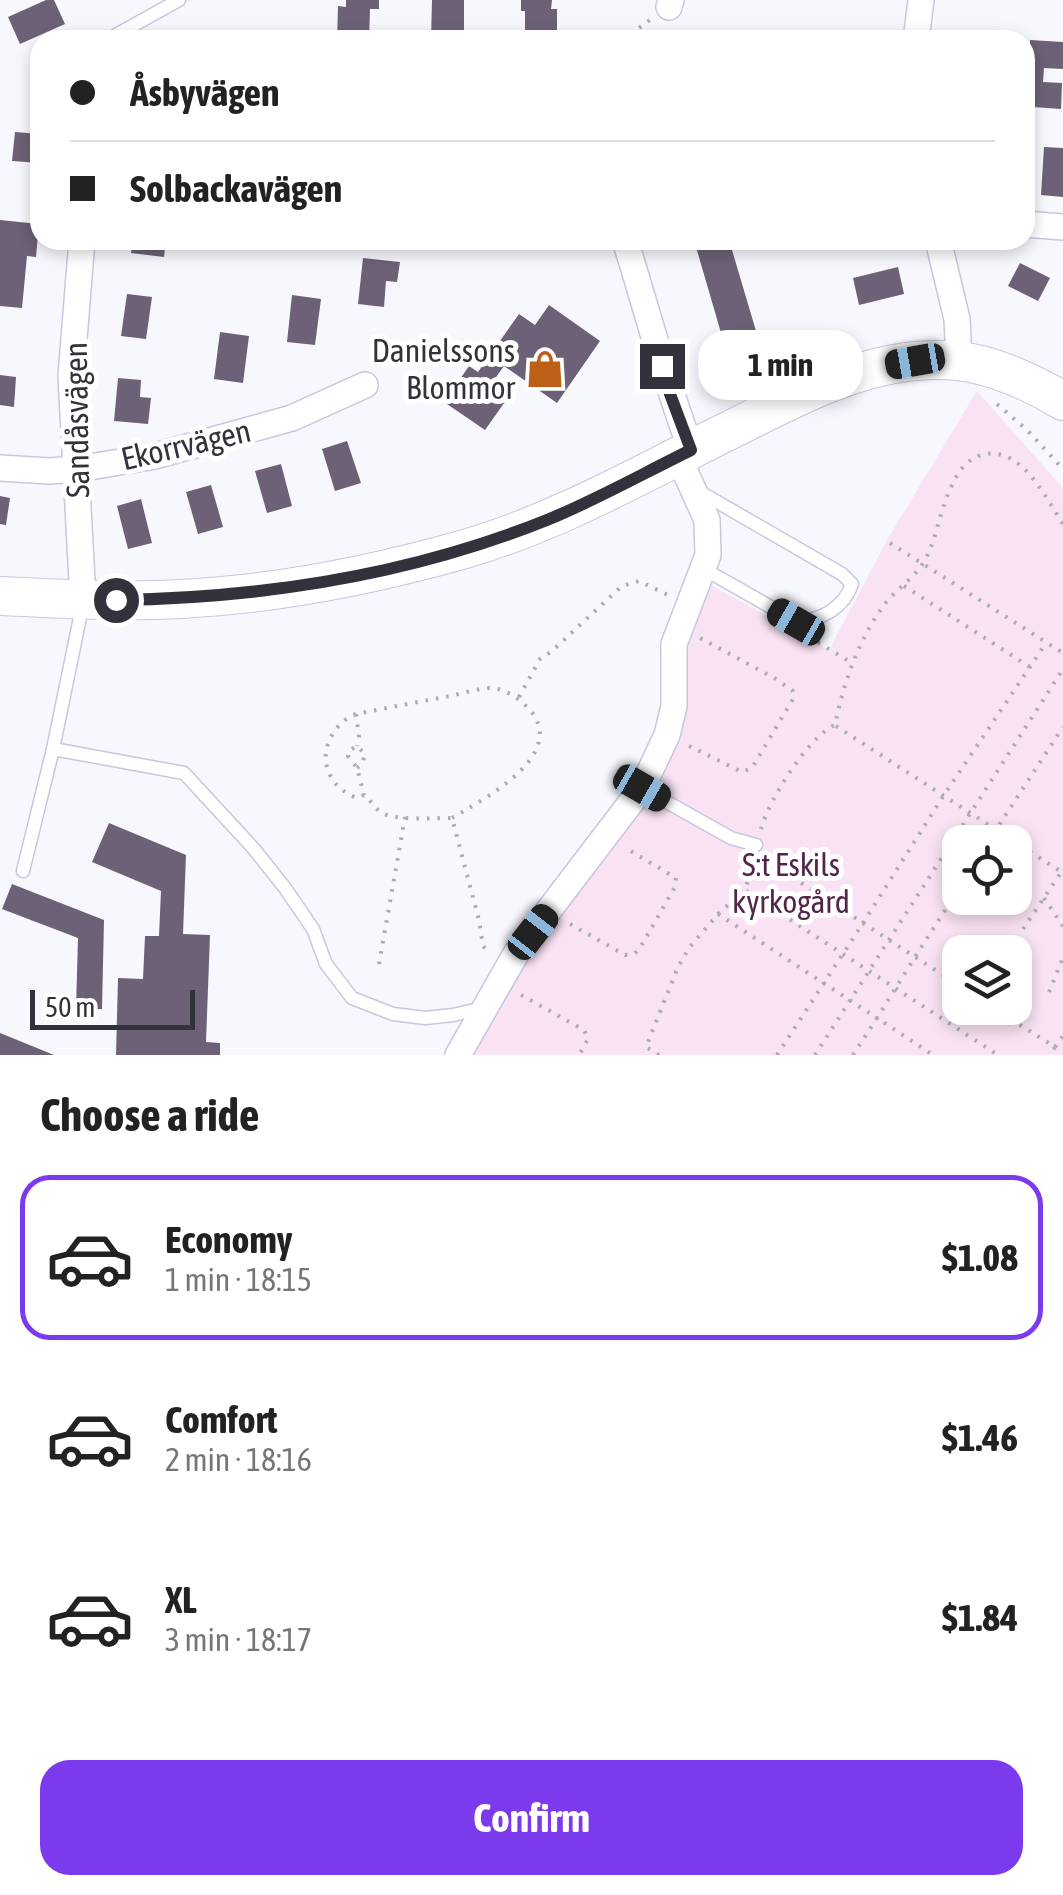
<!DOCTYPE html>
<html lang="en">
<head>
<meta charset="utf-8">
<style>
  :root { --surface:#fff; --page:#f6f6f6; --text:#222; --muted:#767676; --line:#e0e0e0; --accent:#7c3aed }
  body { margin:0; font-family:"Asap Condensed",sans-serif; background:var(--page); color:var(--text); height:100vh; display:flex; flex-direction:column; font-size:38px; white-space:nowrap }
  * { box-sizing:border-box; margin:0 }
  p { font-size:32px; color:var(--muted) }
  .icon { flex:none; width:55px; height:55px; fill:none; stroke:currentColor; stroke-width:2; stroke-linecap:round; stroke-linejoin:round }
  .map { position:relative; height:1055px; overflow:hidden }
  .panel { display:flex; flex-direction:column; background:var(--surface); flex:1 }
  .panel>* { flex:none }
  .banner { position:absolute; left:30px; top:30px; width:1005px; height:220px; border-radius:30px; box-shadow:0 5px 15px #0003; display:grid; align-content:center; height:220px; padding:0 40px; background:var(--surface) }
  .tools { position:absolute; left:942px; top:825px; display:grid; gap:20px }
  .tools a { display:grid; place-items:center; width:90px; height:90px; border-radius:20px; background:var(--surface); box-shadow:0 5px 15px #0003; font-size:50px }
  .scale { position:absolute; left:30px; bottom:25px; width:165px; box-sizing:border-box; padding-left:10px; border:5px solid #32323c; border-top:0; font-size:28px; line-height:35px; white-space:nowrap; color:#32323c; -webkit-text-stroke:8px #fff; paint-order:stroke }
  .end { position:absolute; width:45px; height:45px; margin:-22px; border:12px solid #32323c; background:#fff; box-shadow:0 0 0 5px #fff }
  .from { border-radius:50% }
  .bubble { position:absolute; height:70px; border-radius:30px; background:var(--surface); box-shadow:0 5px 15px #0003; font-size:32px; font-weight:700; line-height:70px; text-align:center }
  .car { position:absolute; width:30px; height:60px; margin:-30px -15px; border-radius:12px; box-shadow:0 0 8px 2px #0007; background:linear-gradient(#222 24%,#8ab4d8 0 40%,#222 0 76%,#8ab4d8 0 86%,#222 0) }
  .banner b { display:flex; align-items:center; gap:35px; height:95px; font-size:38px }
  .banner b+b { border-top:2px solid var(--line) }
  .banner i { width:25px; height:25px; background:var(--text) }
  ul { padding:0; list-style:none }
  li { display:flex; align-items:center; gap:30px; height:165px; margin:0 20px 15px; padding:0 20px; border:5px solid transparent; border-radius:30px }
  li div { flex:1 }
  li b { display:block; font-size:38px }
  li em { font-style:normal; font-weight:700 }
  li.selected { border-color:var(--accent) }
  li>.icon { width:90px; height:90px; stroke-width:1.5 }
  h2 { padding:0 40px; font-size:45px; line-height:120px }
  .cta { display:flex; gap:20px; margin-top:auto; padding:20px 40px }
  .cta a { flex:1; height:115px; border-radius:30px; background:var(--accent); color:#fff; font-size:40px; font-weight:700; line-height:115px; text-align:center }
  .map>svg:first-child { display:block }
</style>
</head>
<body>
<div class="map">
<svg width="1063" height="1055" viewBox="0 0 1063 1055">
  <rect width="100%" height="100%" fill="#f7f8fd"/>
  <!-- green -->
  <path fill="#f9e2f3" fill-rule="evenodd" d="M977 391 1063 488V1055H467L521 957 648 792 681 659 707 583 829 650 887 540ZM960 842H1015V898H960ZM960 952H1015V1008H960Z"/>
  <!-- building -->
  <g fill="#6c6176">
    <polygon points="46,0 54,0 65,24 20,44 8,17"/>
    <polygon points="346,0 379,0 379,9 370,9 369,40 337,40 338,6 346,7"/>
    <polygon points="432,0 464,0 464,40 431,40"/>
    <polygon points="521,0 552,0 551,9 557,9 557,40 525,40 525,11 521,11"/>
    <polygon points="1030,40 1063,42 1063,69 1044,68 1043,82 1062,83 1061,109 1033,107 1033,96 1025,96 1025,67 1029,67"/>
    <polygon points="15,132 40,134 40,163 12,161"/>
    <polygon points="1044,147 1063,148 1063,197 1041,195"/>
    <polygon points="0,220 39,224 36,257 27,256 22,308 0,306"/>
    <polygon points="133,240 166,240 164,257 131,253"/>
    <polygon points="694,240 729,240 759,341 726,350"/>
    <polygon points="363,258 400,262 397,282 386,281 384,307 358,304"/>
    <polygon points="1020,263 1050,278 1038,301 1008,286"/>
    <polygon points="898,267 904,294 859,305 853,278"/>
    <polygon points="127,294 152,297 146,339 121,336"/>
    <polygon points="292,295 321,299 315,345 287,342"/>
    <polygon points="549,305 600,341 557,403 504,366 489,387 507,399 485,430 444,402 469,366 478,372 519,314 535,325"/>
    <polygon points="220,332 249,336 243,383 214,379"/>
    <polygon points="0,375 16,377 14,407 0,405"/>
    <polygon points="118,378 141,380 140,397 151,398 148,424 114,421"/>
    <polygon points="347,441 361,483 335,491 322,449"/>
    <polygon points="281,464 292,506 267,513 255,471"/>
    <polygon points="211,485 223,527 198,534 186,492"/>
    <polygon points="0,496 10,498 6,525 0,524"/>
    <polygon points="141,499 152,543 128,549 117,506"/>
    <polygon points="109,823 186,855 183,934 210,935 206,1042 220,1043 220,1055 116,1055 118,978 143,979 145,936 159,936 161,891 92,862"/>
    <polygon points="12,884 104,920 102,1009 76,1009 78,938 2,909"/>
    <polygon points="0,1033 54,1055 0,1055"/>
  </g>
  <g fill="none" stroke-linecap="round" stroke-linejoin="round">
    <!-- lane casing -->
    <g stroke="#c6c7e0" stroke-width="15">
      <g id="lane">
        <polyline points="113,40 116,35 179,0"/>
        <path d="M700 492 842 574 852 584C844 608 821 620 797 622L704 569"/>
        <polyline points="53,749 184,773 254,849 285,888 313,929 326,964 352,998 393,1014 425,1018 453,1015 483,1008"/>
        <polyline points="642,788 731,838 756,845"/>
        <polyline points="23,871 53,749 83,603"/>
      </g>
    </g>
    <!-- street casing -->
    <g stroke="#c6c7e0" stroke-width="28">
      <g id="street">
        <polyline points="669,7 671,0"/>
        <polyline points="916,40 921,0"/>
        <polyline points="1025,224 1063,227"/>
        <polyline points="82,240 71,376 83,600"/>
        <path d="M625 240C647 310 665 381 691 449"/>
        <polyline points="938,240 957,319 959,361"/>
        <polyline points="0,468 49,471 78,469 155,456 292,418 365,385"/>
        <polyline points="458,1055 517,952 642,788 667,735 674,706 674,644 708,555 707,520 678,456"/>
      </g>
    </g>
    <!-- secondary casing -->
    <g stroke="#c6c7e0" stroke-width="40">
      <path id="secondary" d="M0 596C61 599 121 602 182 599 278 594 373 575 465 549 558 522 643 473 728 431 799 396 874 353 957 361 992 364 1033 383 1063 401"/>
    </g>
    <!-- path -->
    <g stroke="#abacb3" stroke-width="4" stroke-dasharray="2.5 8" stroke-linecap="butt">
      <polyline points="622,40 650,20"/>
      <polyline points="997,404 1027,430 1063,469"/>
      <polyline points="890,543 1063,653"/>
      <polyline points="904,586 1030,667"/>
      <polyline points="809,637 852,663"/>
      <polyline points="519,697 540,659 552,651 622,586 639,581 670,596"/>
      <polyline points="356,714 359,737 357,746"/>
      <polyline points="836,726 1063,873"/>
      <polyline points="689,746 742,772 752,768 793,699 793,691 776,679 700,638"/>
      <polyline points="357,768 362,764 365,754 357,746 350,750 348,756 357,768 364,795"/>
      <path d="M452 818C484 799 570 754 529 709 519 698 504 688 489 688 476 689 463 693 450 696 418 702 385 708 352 715 345 720 338 725 334 732 316 758 329 788 357 798L364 795C371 800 375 809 382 813 399 821 433 818 452 818L479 920 483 946 488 952"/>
      <path d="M761 829C769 800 808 737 835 725 844 682 858 641 884 605 896 589 916 577 925 560 936 539 939 516 948 494 955 477 963 461 981 455 1021 444 1045 497 1063 524"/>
      <polyline points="988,842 1063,727"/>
      <polyline points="766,860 863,923 944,795 1046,643"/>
      <polyline points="746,891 998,1055"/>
      <polyline points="1044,898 1063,926"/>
      <polyline points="718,914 745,890 754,862"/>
      <polyline points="570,924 625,955 634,954 640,948 675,887 676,878 624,847"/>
      <polyline points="1023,929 1062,871"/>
      <polyline points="379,964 405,817"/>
      <polyline points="1049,992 1063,958"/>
      <polyline points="521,995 584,1030 588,1039 579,1055"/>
      <polyline points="993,1008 1055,1047 1050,1055"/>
      <polyline points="1055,1047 1063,1036"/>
      <polyline points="659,1055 646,1047 678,967 689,948 718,914 877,1018 915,957 960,986"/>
      <polyline points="777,1055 863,923 915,957 960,887"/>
      <polyline points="815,1055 1063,669"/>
      <polyline points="853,1055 877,1018 933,1055"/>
    </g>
    <!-- lane -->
    <use href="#lane" stroke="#fff" stroke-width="12"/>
    <!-- street -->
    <use href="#street" stroke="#fff" stroke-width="25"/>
    <!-- secondary -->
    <use href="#secondary" stroke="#fff" stroke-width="38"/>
  </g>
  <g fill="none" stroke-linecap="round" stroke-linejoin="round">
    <!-- route -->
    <path stroke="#32323c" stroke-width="12" d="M116 600C264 598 410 575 547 520 596 500 644 473 691 450L670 394 662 366"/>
  </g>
  <!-- icons -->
  <defs>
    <g id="shop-bare" transform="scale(3)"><path d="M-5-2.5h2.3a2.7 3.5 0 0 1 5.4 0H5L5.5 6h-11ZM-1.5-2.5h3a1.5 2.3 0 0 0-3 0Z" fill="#be5f17" stroke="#fff" stroke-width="2.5" paint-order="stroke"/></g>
  </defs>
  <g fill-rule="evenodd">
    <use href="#shop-bare" x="545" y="369"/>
  </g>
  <g text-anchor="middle" stroke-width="10" stroke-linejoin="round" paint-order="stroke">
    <!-- poi labels -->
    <g font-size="32" fill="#32323c" stroke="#fff" text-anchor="end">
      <text x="515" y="362">Danielssons<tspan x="515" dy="37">Blommor</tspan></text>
    </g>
    <!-- street labels -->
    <g font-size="32" fill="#32323c" stroke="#fff">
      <text transform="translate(77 420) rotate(-91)" y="11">Sandåsvägen</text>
      <text transform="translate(186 445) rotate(-13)" y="11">Ekorrvägen</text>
    </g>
    <!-- park labels -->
    <g font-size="32" fill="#51264a" stroke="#fff">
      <text x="791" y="876">S:t Eskils<tspan x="791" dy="37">kyrkogård</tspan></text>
    </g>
  </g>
</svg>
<div class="tools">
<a><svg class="icon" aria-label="locate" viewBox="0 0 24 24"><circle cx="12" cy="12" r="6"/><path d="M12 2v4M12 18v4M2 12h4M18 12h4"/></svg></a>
<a><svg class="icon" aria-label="layers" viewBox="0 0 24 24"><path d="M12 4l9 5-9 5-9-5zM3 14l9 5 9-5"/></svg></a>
</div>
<div class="scale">50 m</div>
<i class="end from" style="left:116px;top:600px"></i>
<i class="end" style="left:662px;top:366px"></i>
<div class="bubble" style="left:698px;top:330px;width:165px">1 min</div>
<i class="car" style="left:915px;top:361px;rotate:260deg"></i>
<i class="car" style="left:796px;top:622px;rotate:300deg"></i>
<i class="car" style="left:642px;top:788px;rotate:120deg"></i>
<i class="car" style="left:533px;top:932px;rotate:38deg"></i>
<div class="banner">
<b><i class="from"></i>Åsbyvägen</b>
<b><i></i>Solbackavägen</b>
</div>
</div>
<section class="panel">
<h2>Choose a ride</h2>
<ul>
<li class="selected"><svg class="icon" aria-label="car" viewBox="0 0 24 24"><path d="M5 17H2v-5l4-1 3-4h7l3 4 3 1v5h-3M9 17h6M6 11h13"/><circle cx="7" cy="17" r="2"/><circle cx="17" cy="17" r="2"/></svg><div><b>Economy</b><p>1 min · 18:15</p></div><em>$1.08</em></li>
<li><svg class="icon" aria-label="car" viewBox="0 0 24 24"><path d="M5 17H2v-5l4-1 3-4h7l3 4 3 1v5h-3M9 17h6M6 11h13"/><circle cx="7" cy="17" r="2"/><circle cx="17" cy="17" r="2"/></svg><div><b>Comfort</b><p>2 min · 18:16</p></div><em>$1.46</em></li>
<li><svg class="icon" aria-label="car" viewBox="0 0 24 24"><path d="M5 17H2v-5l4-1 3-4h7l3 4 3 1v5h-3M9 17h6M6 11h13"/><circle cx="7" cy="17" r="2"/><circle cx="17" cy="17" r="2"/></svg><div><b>XL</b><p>3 min · 18:17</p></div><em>$1.84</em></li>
</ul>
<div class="cta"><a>Confirm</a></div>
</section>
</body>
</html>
